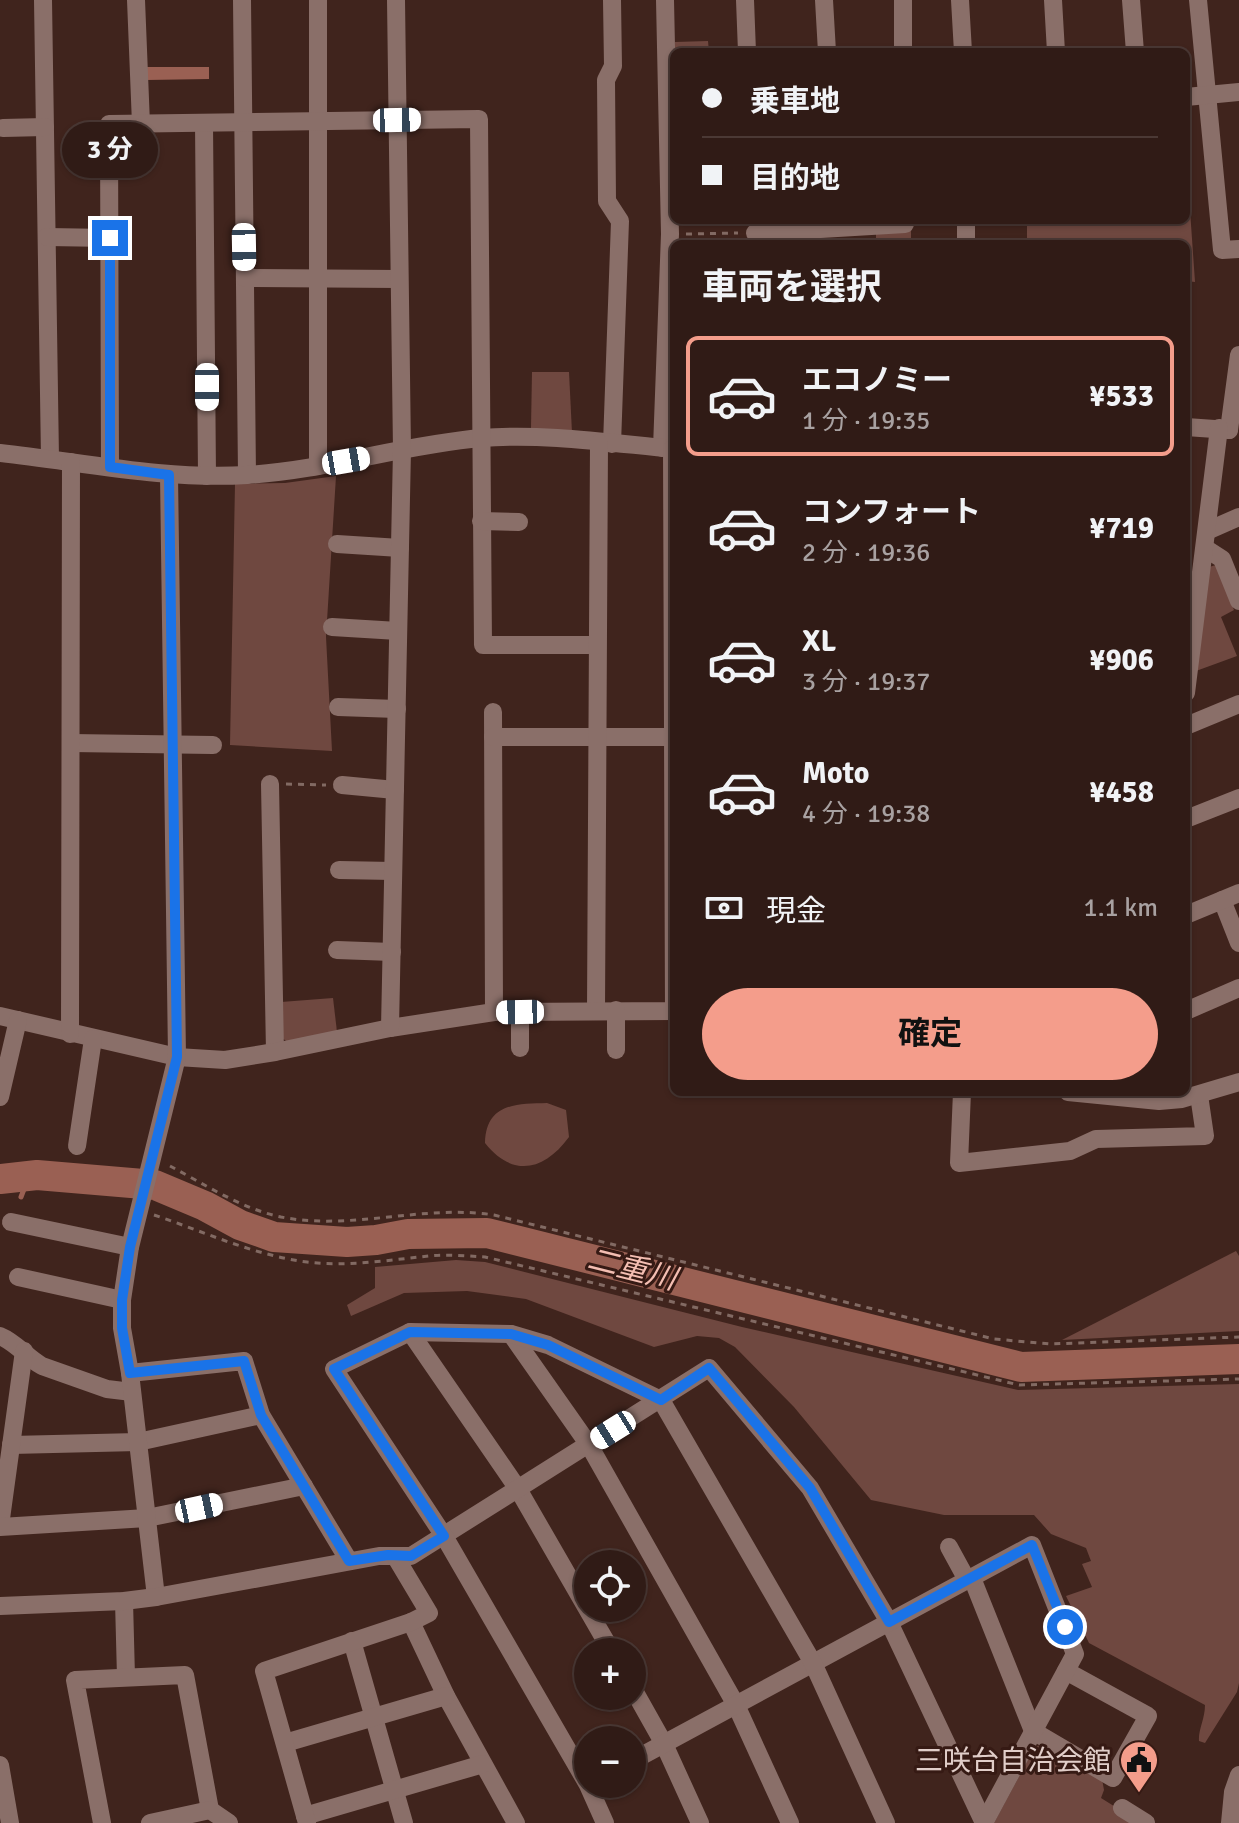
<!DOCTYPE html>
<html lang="ja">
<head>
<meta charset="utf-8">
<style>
  :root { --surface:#301b16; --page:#3c2823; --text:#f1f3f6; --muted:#a8a1a1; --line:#4b3935; --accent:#f49d8b }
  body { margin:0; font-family:Signika,"Noto Sans JP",sans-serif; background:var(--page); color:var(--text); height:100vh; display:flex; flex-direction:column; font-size:30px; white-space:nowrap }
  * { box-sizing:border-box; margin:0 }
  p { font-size:26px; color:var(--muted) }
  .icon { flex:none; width:44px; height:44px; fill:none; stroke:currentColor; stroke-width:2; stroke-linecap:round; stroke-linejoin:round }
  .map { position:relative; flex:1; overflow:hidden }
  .side { position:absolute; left:670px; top:240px; width:520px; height:856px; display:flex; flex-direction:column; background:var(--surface); border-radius:12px; box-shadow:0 2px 6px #0004,0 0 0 2px var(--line) }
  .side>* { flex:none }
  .top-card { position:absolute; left:670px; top:48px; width:520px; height:176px; border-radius:12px; box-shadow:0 2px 6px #0004,0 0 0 2px var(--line); display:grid; align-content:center; height:176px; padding:0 32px; background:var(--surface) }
  .fabs { position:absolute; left:574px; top:1550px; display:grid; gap:16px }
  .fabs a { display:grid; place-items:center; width:72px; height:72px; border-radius:50%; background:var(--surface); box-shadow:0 2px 6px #0004,0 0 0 2px var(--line); font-size:40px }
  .end { position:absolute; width:36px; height:36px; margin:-18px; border:10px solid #1a73e8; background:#fff; box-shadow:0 0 0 4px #fff }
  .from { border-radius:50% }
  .bubble { position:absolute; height:56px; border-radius:28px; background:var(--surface); box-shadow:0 2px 6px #0004,0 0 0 2px var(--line); font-size:26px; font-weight:700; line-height:56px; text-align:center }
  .car { position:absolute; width:24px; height:48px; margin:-24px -12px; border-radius:10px; box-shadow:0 0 6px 2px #0007; background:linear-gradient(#fff 24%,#345 0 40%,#fff 0 76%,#345 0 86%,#fff 0) }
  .top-card b { display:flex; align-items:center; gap:28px; height:76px; font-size:30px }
  .top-card b+b { border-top:2px solid var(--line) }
  .top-card i { width:20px; height:20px; background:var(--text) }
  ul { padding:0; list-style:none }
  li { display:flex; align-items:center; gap:24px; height:120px; margin:0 16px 12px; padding:0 16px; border:4px solid transparent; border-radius:12px }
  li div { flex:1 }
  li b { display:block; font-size:30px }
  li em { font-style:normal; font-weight:700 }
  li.on { border-color:var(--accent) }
  li>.icon { width:72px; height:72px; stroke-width:1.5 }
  h2 { padding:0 32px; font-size:36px; line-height:96px }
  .pay { display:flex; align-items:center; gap:20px; height:88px; padding:0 32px; font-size:30px }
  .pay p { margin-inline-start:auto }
  .action { display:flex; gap:16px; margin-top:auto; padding:16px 32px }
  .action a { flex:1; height:92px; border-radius:48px; background:var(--accent); color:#111; font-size:32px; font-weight:700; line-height:92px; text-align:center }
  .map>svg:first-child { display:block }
</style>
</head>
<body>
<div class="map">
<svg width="1239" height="1823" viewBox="0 0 1239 1823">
  <rect width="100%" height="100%" fill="#40241d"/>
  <!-- green -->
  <g fill="#6f4840">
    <polygon points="708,41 709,52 675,52 675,42"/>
    <polygon points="1186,152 1195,282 1186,281 1186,244 1027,244 1027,220 1186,220"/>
    <polygon points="911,229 911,244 876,244 876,231"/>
    <polygon points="532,372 569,372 572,433 531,428"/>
    <polygon points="336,476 326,637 332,751 230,745 235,484 285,483"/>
    <polygon points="1216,565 1234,610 1221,617 1237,656 1196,671 1209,567"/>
    <polygon points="333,998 337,1032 289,1043 282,1038 281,1002"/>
    <path d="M547 1103 566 1110 569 1137C544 1171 513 1178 485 1143 486 1103 516 1104 547 1103Z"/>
    <polygon points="1236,1251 1239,1256 1239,1331 1062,1340"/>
    <path d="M456 1260 485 1262 742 1327 1018 1390 1239 1384V1683L1237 1692 1205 1743 1199 1741C1198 1730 1205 1719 1205 1705L1089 1643 1066 1596 1092 1587 1082 1564 1091 1561 1086 1548 1051 1534 1034 1515H944L871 1500 794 1407 735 1347 719 1338 697 1336 654 1347 526 1299 467 1291 404 1293 351 1316 347 1305 375 1288V1267Z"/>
    <polygon points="1041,1745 1102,1779 1104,1790 1101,1798 1141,1823 994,1823 1035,1747"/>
  </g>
  <!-- water -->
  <polygon fill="#9a6053" points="147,67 209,67 209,79 147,80"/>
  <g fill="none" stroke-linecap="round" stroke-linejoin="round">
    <!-- stream -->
    <polyline stroke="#9a6053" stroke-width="5" points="21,1197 29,1176"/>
    <!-- river -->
    <polyline stroke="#9a6053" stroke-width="30" points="0,1179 37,1175 155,1185 205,1206 240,1225 274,1237 347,1242 376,1240 408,1234 487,1233 1021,1367 1239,1359"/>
    <!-- path -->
    <g stroke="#826a63" stroke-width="3" stroke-dasharray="6 6" stroke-linecap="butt">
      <polyline points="686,234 738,233"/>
      <polyline points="286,784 326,785"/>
      <path d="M170 1166C204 1184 242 1209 281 1217 352 1231 423 1204 494 1215L994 1339 1050 1344 1239 1337"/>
      <path d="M154 1215C205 1232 253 1255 307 1262 347 1267 389 1260 429 1256 448 1254 467 1256 485 1257L1019 1385 1239 1379"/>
    </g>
    <!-- minor -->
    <g stroke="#8a6f69" stroke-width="18">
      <polyline points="43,0 50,459"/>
      <polyline points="136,0 141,124"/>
      <polyline points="242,0 247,475"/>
      <polyline points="745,0 747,52"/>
      <polyline points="824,0 827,52"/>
      <polyline points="903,0 903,52"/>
      <polyline points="960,0 963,52"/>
      <polyline points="1053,0 1056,52"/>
      <polyline points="1131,0 1135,52"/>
      <polyline points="1198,0 1222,250 1239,249"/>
      <polyline points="1186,97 1239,92"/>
      <polyline points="204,123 207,476"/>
      <polyline points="3,128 45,127"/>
      <polyline points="966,220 966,244"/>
      <polyline points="755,233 905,224 905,220"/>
      <polyline points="47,237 110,238"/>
      <polyline points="245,278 399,279"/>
      <polyline points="1186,427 1229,430"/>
      <polyline points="1229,430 1239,355"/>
      <polyline points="612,444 620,221 607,201 606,80 613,66 612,0"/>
      <polyline points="662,448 670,234 665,0"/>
      <path d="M0 453C82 462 164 480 247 475 326 470 402 445 481 438 545 433 610 443 674 449"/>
      <polyline points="318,466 318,0"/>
      <polyline points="110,467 109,124 479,119 483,645 596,645"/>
      <polyline points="481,521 519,522"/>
      <polyline points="1207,531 1239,517"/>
      <polyline points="337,544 400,548"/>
      <polyline points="1205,548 1222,559 1239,601"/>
      <polyline points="332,627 398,631"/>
      <polyline points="1186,693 1219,428"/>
      <polyline points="338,707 397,709"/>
      <polyline points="493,712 494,1012"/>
      <polyline points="1186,726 1239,704"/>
      <polyline points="493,737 674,737"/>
      <polyline points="71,743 213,745"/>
      <polyline points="270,784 275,1052"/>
      <polyline points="342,785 395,790"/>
      <polyline points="1186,819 1239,798"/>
      <polyline points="339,870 393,871"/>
      <polyline points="1222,900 1239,943"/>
      <polyline points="1186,915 1239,893"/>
      <polyline points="337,950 392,952"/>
      <polyline points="596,1010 599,443"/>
      <polyline points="1186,1011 1239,988"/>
      <polyline points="0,1016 177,1057 225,1060 275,1052 390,1028 494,1012 674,1011 672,449"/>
      <polyline points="390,1028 402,450 396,0"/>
      <polyline points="70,1034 71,462"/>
      <polyline points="520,1048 520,1012"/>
      <polyline points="616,1050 616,1010"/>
      <polyline points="962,1092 959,1163 1070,1151 1096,1139 1205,1136 1199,1095"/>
      <polyline points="1068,1092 1159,1101 1182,1099 1239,1082"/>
      <polyline points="0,1097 18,1020"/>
      <polyline points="77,1146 93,1039"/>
      <polyline points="11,1222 130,1247"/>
      <polyline points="18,1277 122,1300"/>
      <polyline points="410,1332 518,1489 612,1652"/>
      <polyline points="511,1334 589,1445 736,1705 790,1823"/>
      <path d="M0 1336C17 1343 26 1357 42 1366L107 1389 132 1392"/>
      <polyline points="130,1373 244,1361 261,1415 349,1561"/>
      <polyline points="11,1445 138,1442 261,1415"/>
      <polyline points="0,1526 24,1351"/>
      <polyline points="0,1527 147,1518 304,1486"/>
      <polyline points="949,1547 967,1580"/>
      <polyline points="972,1578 1033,1731 1113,1778 1148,1716 1066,1671"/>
      <polyline points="156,1597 130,1373 122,1328 122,1300 130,1247 177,1057 169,475"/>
      <polyline points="124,1601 126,1677"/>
      <polyline points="0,1606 124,1601 156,1597 379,1556 411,1556 709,1368 810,1488 889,1622 984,1823"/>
      <polyline points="411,1622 446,1696 516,1823"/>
      <polyline points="352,1641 404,1823"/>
      <polyline points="632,1687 664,1744 700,1823"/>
      <polyline points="285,1743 446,1696"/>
      <polyline points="632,1761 1032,1545 1075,1654 984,1823"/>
      <polyline points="0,1765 10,1823"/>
      <polyline points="1122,1808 1146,1823"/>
      <polyline points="305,1816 483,1764"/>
      <polyline points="102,1823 75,1680 185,1675 210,1810"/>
      <polyline points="150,1823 210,1810 229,1823"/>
      <polyline points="307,1823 264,1671 411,1622 429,1613 395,1556"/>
      <polyline points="605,1823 588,1785 444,1536 334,1369 410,1332 511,1334 548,1345 661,1400 813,1663 886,1823"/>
      <polyline points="1230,1823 1233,1792 1239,1775"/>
    </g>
  </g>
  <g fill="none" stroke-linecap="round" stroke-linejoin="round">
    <!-- route -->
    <polyline stroke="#1a73e8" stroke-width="10" points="110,238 110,467 169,475 177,1057 130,1247 122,1300 122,1328 130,1373 244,1361 261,1415 349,1561 388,1555 411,1556 444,1536 334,1369 410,1332 511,1334 548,1345 661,1400 709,1368 810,1488 889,1622 1032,1545 1065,1627"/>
  </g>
  <!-- icons -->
  <defs>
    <g id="civic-pin" transform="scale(2)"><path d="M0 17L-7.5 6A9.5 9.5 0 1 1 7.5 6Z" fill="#f49d8b" stroke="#361a14"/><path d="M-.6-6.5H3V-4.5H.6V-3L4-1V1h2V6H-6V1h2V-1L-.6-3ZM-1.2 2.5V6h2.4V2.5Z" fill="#111"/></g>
  </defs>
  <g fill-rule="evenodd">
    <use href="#civic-pin" x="1139" y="1760"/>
  </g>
  <g text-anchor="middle" stroke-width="6" stroke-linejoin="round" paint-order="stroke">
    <!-- poi labels -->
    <g font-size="28" fill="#e1cec9" stroke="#361a14" text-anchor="end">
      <text x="1111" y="1770">三咲台自治会館</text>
    </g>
    <!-- water labels -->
    <g font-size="30" font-style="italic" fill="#f4beb2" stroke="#361a14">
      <text transform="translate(632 1269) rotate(14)" y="10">二重川</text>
    </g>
  </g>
</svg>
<div class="fabs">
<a><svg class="icon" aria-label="locate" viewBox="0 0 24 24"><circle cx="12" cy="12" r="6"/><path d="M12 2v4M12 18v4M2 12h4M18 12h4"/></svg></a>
<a>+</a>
<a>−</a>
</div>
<i class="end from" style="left:1065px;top:1627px"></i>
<i class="end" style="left:110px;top:238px"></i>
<div class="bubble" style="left:62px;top:122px;width:96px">3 分</div>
<i class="car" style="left:397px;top:120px;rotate:89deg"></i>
<i class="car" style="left:244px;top:247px;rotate:179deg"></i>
<i class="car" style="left:207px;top:387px;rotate:180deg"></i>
<i class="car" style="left:346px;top:461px;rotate:80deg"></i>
<i class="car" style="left:520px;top:1012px;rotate:269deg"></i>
<i class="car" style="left:613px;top:1430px;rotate:238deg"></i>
<i class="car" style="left:199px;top:1508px;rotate:78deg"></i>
<div class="top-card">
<b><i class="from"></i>乗車地</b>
<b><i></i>目的地</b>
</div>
<section class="side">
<h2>車両を選択</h2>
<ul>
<li class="on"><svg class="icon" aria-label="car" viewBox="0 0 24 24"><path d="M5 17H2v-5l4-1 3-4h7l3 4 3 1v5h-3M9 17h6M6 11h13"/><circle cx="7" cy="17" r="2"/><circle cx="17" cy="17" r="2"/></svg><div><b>エコノミー</b><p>1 分 · 19:35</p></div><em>¥533</em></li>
<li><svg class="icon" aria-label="car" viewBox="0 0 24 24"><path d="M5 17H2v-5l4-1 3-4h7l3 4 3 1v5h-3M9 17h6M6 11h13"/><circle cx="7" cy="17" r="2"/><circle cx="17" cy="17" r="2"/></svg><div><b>コンフォート</b><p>2 分 · 19:36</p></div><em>¥719</em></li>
<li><svg class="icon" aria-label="car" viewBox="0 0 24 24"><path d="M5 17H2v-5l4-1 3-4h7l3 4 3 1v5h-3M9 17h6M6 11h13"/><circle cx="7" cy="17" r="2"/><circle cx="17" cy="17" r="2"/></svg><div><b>XL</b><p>3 分 · 19:37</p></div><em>¥906</em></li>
<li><svg class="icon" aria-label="car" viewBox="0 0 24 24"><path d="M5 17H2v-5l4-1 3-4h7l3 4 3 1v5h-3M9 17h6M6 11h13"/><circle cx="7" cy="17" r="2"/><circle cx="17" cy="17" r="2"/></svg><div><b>Moto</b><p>4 分 · 19:38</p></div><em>¥458</em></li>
</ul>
<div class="pay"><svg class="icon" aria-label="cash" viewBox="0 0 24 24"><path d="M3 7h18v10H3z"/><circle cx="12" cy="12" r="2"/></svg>現金<p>1.1 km</p></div>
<div class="action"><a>確定</a></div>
</section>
</div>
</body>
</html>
